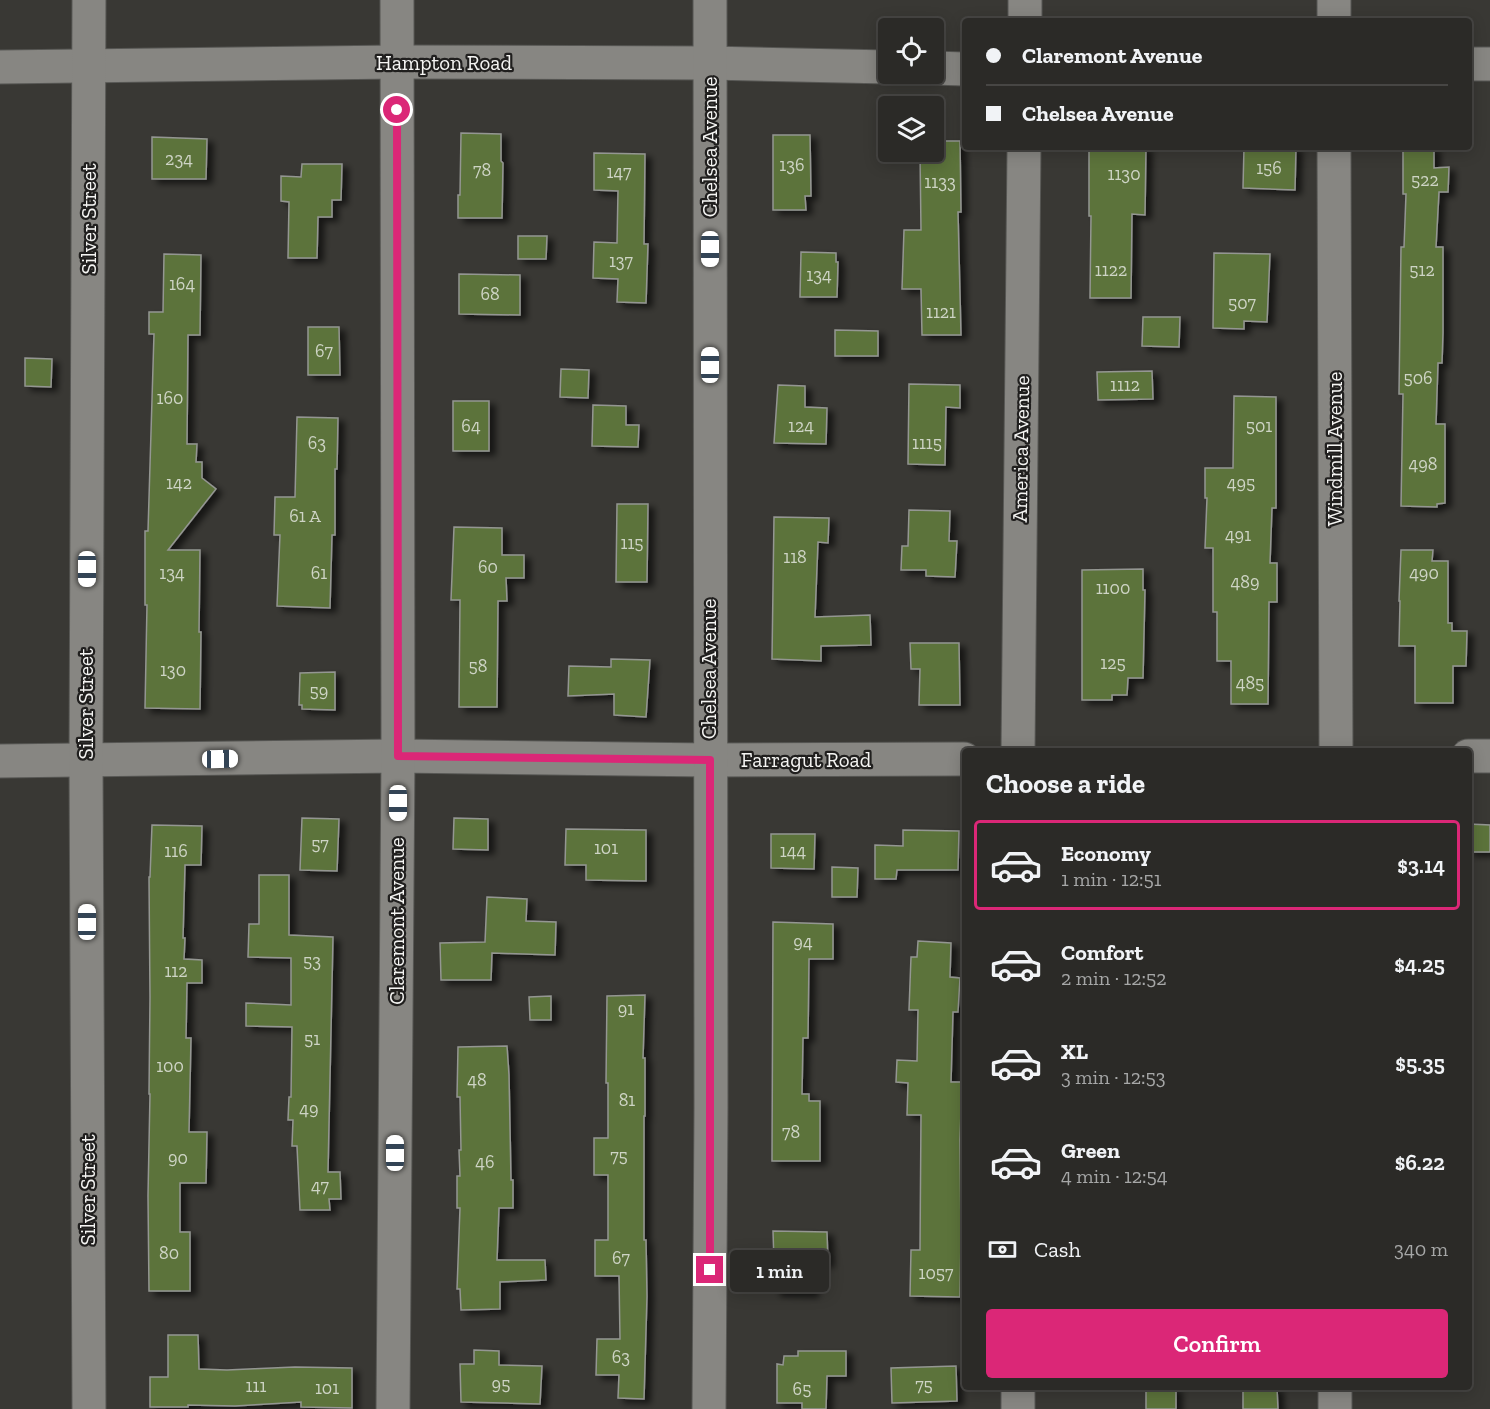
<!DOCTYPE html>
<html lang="en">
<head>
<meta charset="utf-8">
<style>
  :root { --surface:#2b2a27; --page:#33322f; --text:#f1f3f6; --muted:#a6a7a7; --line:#474644; --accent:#db2777 }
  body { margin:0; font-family:"Zilla Slab",serif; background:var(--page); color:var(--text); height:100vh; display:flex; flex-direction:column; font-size:22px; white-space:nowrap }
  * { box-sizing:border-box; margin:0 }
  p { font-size:20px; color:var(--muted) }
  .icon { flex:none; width:33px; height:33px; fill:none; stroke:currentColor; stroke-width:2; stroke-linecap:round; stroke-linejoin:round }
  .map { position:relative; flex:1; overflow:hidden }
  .details { position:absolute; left:962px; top:748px; width:510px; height:642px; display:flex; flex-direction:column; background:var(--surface); border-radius:6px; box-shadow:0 3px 15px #0003,0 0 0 2px var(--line) }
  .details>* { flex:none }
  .hud { position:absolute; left:962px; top:18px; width:510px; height:132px; border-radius:6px; box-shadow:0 3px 15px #0003,0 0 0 2px var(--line); display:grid; align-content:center; height:132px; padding:0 24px; background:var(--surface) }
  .controls { position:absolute; left:878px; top:18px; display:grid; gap:12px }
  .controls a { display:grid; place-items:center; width:66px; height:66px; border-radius:6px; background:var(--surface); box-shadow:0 3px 15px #0003,0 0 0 2px var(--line); font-size:30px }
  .end { position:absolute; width:27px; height:27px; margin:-14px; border:8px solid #db2777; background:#fff; box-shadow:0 0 0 3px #fff }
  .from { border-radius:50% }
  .bubble { position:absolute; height:42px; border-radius:6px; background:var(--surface); box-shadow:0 3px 15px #0003,0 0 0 2px var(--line); font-size:20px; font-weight:600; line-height:42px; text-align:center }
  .car { position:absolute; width:18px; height:36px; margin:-18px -9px; border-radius:8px; box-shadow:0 0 4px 2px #0007; background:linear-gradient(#fff 24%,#345 0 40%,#fff 0 76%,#345 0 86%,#fff 0) }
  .hud b { display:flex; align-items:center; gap:21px; height:57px; font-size:22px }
  .hud b+b { border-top:2px solid var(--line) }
  .hud i { width:15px; height:15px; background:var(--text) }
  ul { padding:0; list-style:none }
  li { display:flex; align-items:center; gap:18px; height:90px; margin:0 12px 9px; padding:0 12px; border:3px solid transparent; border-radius:6px }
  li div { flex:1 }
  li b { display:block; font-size:22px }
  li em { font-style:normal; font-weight:600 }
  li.selected { border-color:var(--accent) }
  li>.icon { width:54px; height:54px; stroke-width:1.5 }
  h2 { padding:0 24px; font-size:27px; line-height:72px }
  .pay { display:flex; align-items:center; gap:15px; height:66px; padding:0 24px; font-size:22px }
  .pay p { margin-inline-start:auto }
  .primary-button { display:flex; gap:12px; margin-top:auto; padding:12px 24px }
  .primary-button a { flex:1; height:69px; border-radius:6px; background:var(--accent); color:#fff; font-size:24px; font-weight:600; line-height:69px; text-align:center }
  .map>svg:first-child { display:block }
</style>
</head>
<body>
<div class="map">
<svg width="1490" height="1409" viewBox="0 0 1490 1409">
  <defs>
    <filter id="shadow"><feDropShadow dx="6" dy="4" stdDeviation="3" flood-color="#0009"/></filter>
  </defs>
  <rect width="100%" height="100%" fill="#393834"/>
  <!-- building -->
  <g fill="#5b733a" stroke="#949692" stroke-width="1.5" filter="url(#shadow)">
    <polygon points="461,133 501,134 501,161 503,163 502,218 458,218 458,195 460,195"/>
    <polygon points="773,135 810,135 811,196 805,196 806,210 773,210"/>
    <polygon points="152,137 207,139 206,179 152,179"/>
    <polygon points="933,141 960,141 961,212 958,212 961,335 922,335 921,289 902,289 904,230 921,230 920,152 933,152"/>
    <polygon points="1089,147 1146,147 1145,215 1132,214 1131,298 1090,298 1091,216 1089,216"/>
    <polygon points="1244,147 1296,147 1295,190 1243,188"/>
    <polygon points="1403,147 1434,147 1434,168 1449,167 1448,192 1439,192 1436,247 1443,247 1443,333 1442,363 1438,363 1436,424 1445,424 1445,503 1437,504 1437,507 1401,506 1403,394 1399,394 1401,247 1404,247 1406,194 1403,194"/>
    <polygon points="594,153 645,154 644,244 648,244 646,303 617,302 618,279 593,278 594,242 617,243 618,191 594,190"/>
    <polygon points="302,164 342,164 341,200 332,200 332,217 318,217 317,258 288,258 289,202 281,201 281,176 301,177"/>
    <polygon points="518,236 547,236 546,259 518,259"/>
    <polygon points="801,252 836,253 836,262 838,262 837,297 800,297"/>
    <polygon points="1214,253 1270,254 1267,322 1244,321 1244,329 1213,328"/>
    <polygon points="164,254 201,255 200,335 188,335 187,444 197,444 196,462 202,462 202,478 216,489 168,550 200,550 199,632 201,632 200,709 145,708 147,605 145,605 145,531 148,531 154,334 149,334 149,312 163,312"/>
    <polygon points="459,274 520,275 520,315 459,314"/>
    <polygon points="1143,317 1180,317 1179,347 1142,346"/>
    <polygon points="308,327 339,327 340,375 308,375"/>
    <polygon points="835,330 878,331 878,356 835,356"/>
    <polygon points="25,358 52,359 51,387 25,386"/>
    <polygon points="561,369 589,370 588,398 560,397"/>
    <polygon points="1152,371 1153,399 1098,400 1097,372"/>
    <polygon points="909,384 960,385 960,408 946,407 945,465 908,464"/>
    <polygon points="778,385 805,386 805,407 827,408 826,444 774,443"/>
    <polygon points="1234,396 1276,397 1276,508 1272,508 1270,563 1277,563 1277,602 1269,602 1268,704 1231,704 1231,661 1217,661 1217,612 1213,612 1213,548 1205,548 1207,498 1205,498 1205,468 1233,468"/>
    <rect x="453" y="401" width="36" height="50"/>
    <polygon points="593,405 626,406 626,425 639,425 638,447 592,446"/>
    <polygon points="297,417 338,418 337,469 335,469 335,535 332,535 330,608 277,606 280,535 274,535 275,497 295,497"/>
    <polygon points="617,504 648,504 647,582 616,582"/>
    <polygon points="909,510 950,511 949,541 957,541 955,577 926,576 926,570 901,570 902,546 908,546"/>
    <polygon points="774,517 829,518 828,543 818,542 815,617 870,615 871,645 821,646 821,661 772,659"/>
    <polygon points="454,527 502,528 502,555 524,555 524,578 506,578 507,601 498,601 497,707 459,707 460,600 451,600"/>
    <polygon points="1401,550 1433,550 1432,561 1448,561 1448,623 1452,623 1452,631 1467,631 1466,666 1453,666 1453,703 1415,703 1415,646 1399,646 1400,601 1399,601"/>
    <polygon points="1143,569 1143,590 1145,590 1143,678 1128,678 1127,695 1112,695 1112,700 1082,700 1082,570"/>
    <polygon points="910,643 959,643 960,705 919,705 920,669 911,669"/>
    <polygon points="611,659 650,660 646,717 614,715 614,694 568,696 569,666 611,667"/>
    <polygon points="335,672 335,710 302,709 302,705 299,705 300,673"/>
    <polygon points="302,818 339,819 337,871 300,870"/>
    <polygon points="454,818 488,819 488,850 453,849"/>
    <polygon points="1468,824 1490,825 1490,852 1468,852"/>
    <polygon points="152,825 202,826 201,865 185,865 183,938 185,938 184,959 202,960 202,983 187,983 186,1038 191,1038 189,1132 207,1132 206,1183 180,1183 180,1232 190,1232 190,1291 149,1291 148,1196 150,1094 149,1094 150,997 149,877 150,877"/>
    <polygon points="566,829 646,830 646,881 586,880 586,865 565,865"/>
    <polygon points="903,830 959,831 958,870 897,870 896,879 875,879 875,845 903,846"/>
    <polygon points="771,834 815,834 814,869 771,868"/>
    <polygon points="832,867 858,868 857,897 832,897"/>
    <polygon points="259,875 289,875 289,935 333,937 328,1172 340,1172 341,1199 329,1199 330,1210 300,1210 297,1146 292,1146 293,1120 288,1120 289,1097 291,1097 292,1027 246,1026 246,1003 291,1005 291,958 248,957 249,924 259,924"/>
    <polygon points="487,897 527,899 526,921 556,922 555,955 492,953 491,980 441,980 440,943 485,942"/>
    <polygon points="773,922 833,924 833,959 809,959 808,1038 803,1038 802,1094 809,1094 809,1101 820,1101 820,1161 772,1161"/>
    <polygon points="918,941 951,943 950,977 960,978 958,1012 953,1012 951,1082 962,1082 960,1140 961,1237 960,1297 910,1296 911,1250 920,1250 921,1115 907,1115 908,1083 896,1082 897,1060 917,1061 918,1010 909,1010 911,957 917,957"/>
    <polygon points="645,995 643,1058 645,1058 645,1116 644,1116 644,1240 646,1240 647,1296 644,1399 618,1398 619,1375 596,1375 597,1339 620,1339 619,1276 595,1276 595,1240 608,1240 608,1175 594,1175 594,1138 608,1138 608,1083 606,1083 607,996"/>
    <polygon points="551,996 551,1020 530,1020 529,997"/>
    <polygon points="507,1046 509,1075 511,1180 513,1180 513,1208 499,1208 497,1260 545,1260 546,1280 500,1282 500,1309 461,1310 460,1289 457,1289 460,1208 457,1208 457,1176 460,1176 459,1150 461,1150 460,1097 457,1097 458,1047"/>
    <polygon points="773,1231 827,1232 828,1263 813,1263 812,1293 775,1292"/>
    <polygon points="168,1335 198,1335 199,1369 227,1370 295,1367 352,1368 352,1408 301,1407 301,1402 235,1406 188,1405 188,1407 150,1407 150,1377 168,1377"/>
    <polygon points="474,1350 499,1351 499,1365 542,1366 540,1404 461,1402 460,1364 474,1364"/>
    <polygon points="798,1351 846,1351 846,1376 827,1376 826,1409 802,1409 802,1403 777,1403 777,1364 783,1365 784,1356 798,1356"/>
    <polygon points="956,1366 957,1401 892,1403 891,1368"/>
    <rect x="1146" y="1388" width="30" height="21"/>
    <polygon points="1243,1388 1277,1388 1278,1409 1243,1409"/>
  </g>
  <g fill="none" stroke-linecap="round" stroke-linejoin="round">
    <!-- minor casing -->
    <g stroke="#575754" stroke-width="35">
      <g id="minor">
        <polyline points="1025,0 1025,21"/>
        <polyline points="1334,21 1334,0"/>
        <polyline points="1468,64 1490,64"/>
        <polyline points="0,67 397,62 710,63 888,67"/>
        <polyline points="933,68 964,69"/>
        <polyline points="1334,147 1336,752"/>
        <polyline points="1018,752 1024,147"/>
        <polyline points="1468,756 1490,756"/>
        <polyline points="0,761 398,756 709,760 964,759"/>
        <polyline points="1018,1388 1018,1409"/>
        <polyline points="89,1409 86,760 89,0"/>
        <polyline points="393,1409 398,756 397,0"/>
        <polyline points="709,1409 711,1107 710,0"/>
        <polyline points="1335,1409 1335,1388"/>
      </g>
    </g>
    <!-- minor -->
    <use href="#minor" stroke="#878682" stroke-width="33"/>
  </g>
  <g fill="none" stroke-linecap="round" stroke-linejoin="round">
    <!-- route -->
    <polyline stroke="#db2777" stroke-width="8" points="397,110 398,756 710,760 710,1270"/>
  </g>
  <g text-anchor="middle" stroke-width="4.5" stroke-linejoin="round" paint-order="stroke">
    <!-- number labels -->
    <g font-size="18" fill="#ced4c5">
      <text x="179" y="165">234</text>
      <text x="792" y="171">136</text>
      <text x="1269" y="174">156</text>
      <text x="482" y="176">78</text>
      <text x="619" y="178">147</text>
      <text x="1124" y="180">1130</text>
      <text x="1425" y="186">522</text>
      <text x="940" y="188">1133</text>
      <text x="621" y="267">137</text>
      <text x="1111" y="276">1122</text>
      <text x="1422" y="276">512</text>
      <text x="819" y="281">134</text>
      <text x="182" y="290">164</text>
      <text x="490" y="300">68</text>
      <text x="1242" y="309">507</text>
      <text x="941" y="318">1121</text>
      <text x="324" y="357">67</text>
      <text x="1418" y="384">506</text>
      <text x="1125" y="391">1112</text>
      <text x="170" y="404">160</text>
      <text x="471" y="432">64</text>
      <text x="801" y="432">124</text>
      <text x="1259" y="432">501</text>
      <text x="317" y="449">63</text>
      <text x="927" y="449">1115</text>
      <text x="1423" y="470">498</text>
      <text x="179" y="489">142</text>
      <text x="1241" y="489">495</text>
      <text x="305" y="522">61 A</text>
      <text x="1238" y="541">491</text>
      <text x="632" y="549">115</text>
      <text x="795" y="563">118</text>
      <text x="488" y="573">60</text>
      <text x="172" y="579">134</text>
      <text x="319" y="579">61</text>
      <text x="1424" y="579">490</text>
      <text x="1245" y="588">489</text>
      <text x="1113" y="594">1100</text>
      <text x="1113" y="669">125</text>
      <text x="478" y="672">58</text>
      <text x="173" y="676">130</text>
      <text x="1250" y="689">485</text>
      <text x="319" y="697">59</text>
      <text x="320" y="850">57</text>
      <text x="606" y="854">101</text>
      <text x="176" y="857">116</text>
      <text x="793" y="857">144</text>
      <text x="803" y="948">94</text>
      <text x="312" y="967">53</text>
      <text x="176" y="977">112</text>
      <text x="626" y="1015">91</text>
      <text x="312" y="1045">51</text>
      <text x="170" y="1072">100</text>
      <text x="477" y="1086">48</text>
      <text x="627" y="1106">81</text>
      <text x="309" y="1115">49</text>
      <text x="791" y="1138">78</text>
      <text x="619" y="1162">75</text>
      <text x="178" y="1164">90</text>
      <text x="485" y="1168">46</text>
      <text x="320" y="1192">47</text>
      <text x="169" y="1259">80</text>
      <text x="621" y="1264">67</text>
      <text x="936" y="1279">1057</text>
      <text x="621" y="1363">63</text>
      <text x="501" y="1390">95</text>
      <text x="924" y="1391">75</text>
      <text x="256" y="1392">111</text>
      <text x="327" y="1394">101</text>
      <text x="802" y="1395">65</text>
    </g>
    <!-- street labels -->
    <g font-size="21" fill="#f5f5f3" stroke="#201f1e">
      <text x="444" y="70">Hampton Road</text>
      <text transform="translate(710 147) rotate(-90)" y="7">Chelsea Avenue</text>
      <text transform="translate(89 219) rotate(-90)" y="7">Silver Street</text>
      <text transform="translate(1021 449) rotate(-89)" y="7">America Avenue</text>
      <text transform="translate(1335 449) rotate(-90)" y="7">Windmill Avenue</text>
      <text transform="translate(709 669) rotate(-90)" y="7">Chelsea Avenue</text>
      <text transform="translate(86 704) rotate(-90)" y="7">Silver Street</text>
      <text x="806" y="767">Farragut Road</text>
      <text transform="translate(397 921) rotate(-90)" y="7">Claremont Avenue</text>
      <text transform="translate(88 1190) rotate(-90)" y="7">Silver Street</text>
    </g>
  </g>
</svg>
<div class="controls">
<a><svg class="icon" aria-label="locate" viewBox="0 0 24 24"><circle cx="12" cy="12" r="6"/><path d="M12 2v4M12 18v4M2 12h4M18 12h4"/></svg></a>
<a><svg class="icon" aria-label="layers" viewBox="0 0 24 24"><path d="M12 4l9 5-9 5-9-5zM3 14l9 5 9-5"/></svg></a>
</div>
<i class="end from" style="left:397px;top:110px"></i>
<i class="end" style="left:710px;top:1270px"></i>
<div class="bubble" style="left:730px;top:1250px;width:99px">1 min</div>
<i class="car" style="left:710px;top:249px;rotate:180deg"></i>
<i class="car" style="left:710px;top:365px;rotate:0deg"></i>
<i class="car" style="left:87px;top:569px;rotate:180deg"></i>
<i class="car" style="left:220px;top:759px;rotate:89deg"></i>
<i class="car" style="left:398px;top:803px;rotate:180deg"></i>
<i class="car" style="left:87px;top:922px;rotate:0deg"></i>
<i class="car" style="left:395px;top:1153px;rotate:0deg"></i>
<div class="hud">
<b><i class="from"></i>Claremont Avenue</b>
<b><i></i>Chelsea Avenue</b>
</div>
<section class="details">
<h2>Choose a ride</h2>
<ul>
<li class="selected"><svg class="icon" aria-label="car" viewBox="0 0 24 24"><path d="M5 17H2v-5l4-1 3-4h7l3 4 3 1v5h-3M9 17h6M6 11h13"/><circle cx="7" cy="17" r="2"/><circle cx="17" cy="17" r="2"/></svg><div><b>Economy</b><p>1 min · 12:51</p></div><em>$3.14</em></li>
<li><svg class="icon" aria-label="car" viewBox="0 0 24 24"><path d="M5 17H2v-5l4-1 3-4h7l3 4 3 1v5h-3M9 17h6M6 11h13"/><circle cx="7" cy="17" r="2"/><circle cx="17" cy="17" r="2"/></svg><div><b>Comfort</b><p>2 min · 12:52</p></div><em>$4.25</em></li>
<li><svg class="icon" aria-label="car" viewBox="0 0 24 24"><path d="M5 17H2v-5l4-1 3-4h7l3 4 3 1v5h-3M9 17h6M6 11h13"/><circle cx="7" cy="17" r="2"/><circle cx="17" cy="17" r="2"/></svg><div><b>XL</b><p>3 min · 12:53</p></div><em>$5.35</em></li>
<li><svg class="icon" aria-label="car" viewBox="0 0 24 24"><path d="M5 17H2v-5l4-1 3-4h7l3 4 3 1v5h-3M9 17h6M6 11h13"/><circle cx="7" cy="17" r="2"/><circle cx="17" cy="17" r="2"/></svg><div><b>Green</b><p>4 min · 12:54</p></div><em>$6.22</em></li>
</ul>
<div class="pay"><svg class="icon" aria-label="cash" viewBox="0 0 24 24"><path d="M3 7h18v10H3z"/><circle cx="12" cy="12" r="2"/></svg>Cash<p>340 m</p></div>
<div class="primary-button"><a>Confirm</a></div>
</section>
</div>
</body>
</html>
